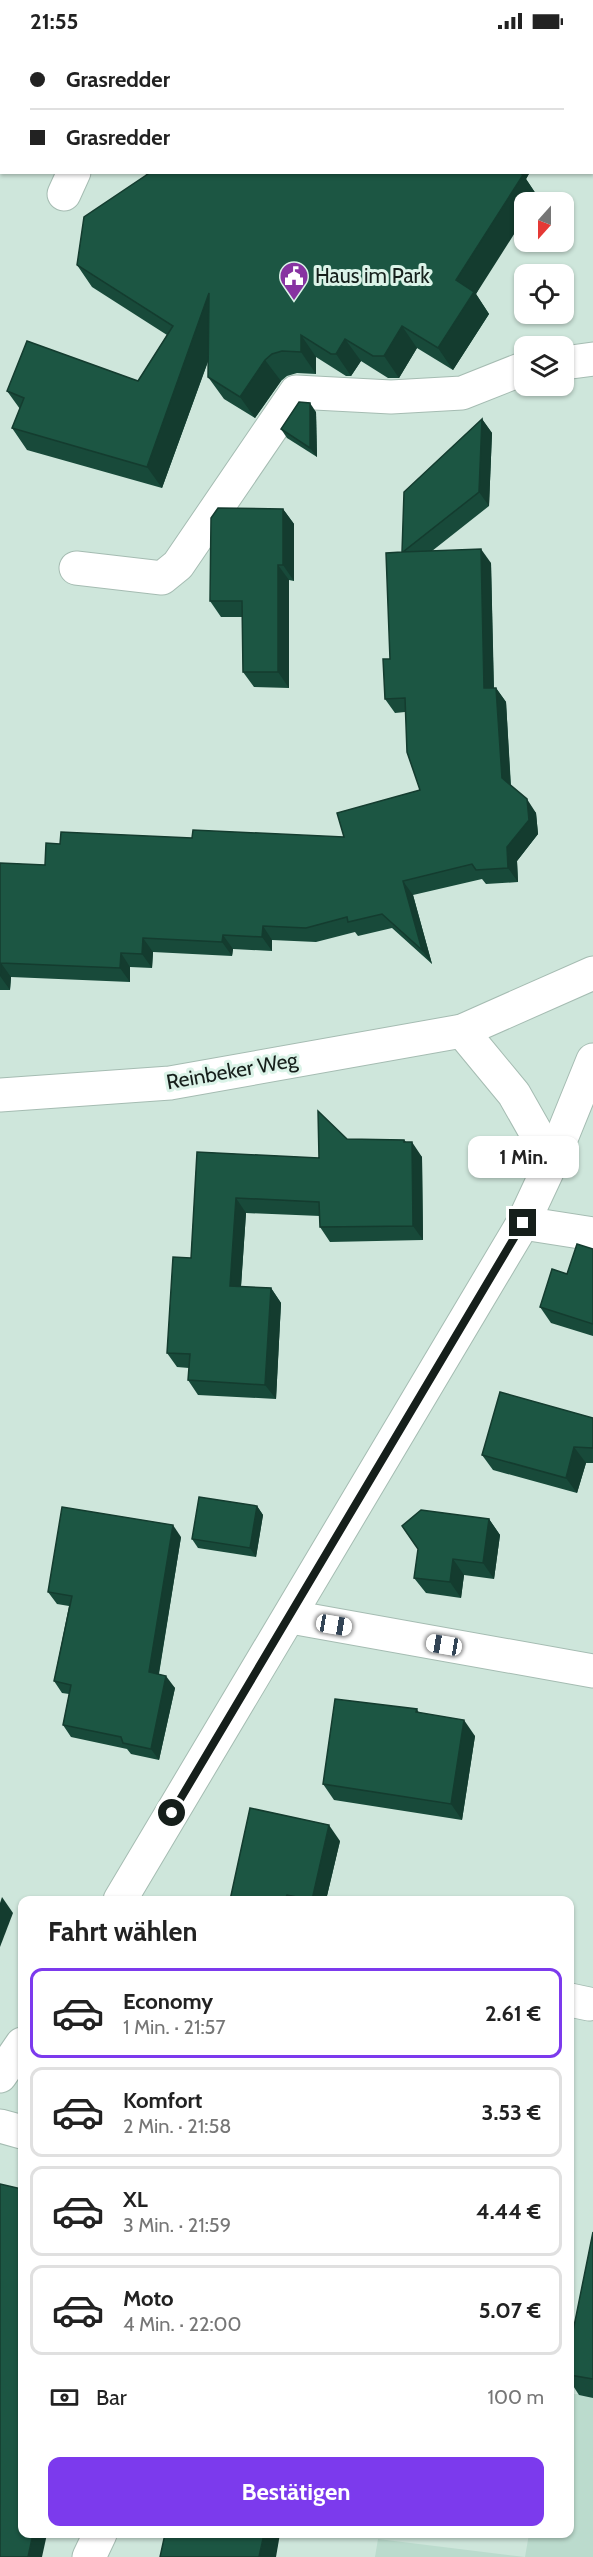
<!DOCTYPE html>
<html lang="de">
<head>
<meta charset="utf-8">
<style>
  :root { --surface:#fff; --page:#f6f6f6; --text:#222; --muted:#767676; --line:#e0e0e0; --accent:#7c3aed }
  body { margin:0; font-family:Cabin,sans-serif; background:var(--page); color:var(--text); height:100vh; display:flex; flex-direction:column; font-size:22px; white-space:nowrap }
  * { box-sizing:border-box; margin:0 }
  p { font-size:20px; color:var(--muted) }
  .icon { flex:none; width:33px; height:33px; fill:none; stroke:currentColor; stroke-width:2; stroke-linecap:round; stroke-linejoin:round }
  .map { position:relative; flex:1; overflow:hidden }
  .side { position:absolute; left:18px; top:1854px; width:556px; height:642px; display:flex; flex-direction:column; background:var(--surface); border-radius:12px; box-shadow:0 2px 4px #0004 }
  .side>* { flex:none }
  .top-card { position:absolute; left:0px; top:0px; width:594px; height:132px; box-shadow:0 2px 4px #0004; display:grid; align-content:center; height:132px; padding:0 30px; background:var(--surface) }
  .needle { width:39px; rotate:201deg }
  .tools { position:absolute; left:514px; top:150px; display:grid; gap:12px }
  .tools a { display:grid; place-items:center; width:60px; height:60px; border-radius:12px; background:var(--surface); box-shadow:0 2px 4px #0004; font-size:30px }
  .end { position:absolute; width:27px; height:27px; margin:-14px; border:8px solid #161f1b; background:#fff; box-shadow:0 0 0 3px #fff }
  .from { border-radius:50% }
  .bubble { position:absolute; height:42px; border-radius:12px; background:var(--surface); box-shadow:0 2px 4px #0004; font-size:20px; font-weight:800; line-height:42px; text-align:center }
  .car { position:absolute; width:18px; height:36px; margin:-18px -9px; border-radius:8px; box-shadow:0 0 4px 2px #0007; background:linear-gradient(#fff 24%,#345 0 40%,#fff 0 76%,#345 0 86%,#fff 0) }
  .top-card b { display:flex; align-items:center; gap:21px; height:57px; font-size:22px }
  .top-card b+b { border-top:2px solid var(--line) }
  .top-card i { width:15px; height:15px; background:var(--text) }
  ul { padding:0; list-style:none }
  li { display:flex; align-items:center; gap:18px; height:90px; margin:0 12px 9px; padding:0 18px; border:3px solid var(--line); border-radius:12px }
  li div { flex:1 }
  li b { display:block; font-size:22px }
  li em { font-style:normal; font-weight:800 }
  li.current { border-color:var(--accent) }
  li>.icon { width:54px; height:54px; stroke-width:1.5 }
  h2 { padding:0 30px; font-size:27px; line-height:72px }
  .pay { display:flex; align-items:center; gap:15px; height:66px; padding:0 30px; font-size:22px }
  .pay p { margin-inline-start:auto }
  .cta { display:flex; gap:12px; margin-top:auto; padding:12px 30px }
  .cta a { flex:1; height:69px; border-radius:12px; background:var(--accent); color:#fff; font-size:24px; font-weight:800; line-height:69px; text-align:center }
  .status { display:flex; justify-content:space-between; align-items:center; height:42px; padding:0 30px; background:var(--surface); direction:ltr }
  .status svg { height:16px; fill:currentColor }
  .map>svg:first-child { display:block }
</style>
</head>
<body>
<div class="status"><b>21:55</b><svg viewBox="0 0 49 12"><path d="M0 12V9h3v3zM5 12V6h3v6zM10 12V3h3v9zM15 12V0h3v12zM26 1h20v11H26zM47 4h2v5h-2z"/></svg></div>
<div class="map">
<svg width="593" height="2515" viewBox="0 0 593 2515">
  <rect width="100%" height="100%" fill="#cee6db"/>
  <!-- built -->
  <polygon fill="#bbdbcd" points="593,2282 593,2515 375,2515 378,2497 525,2515 529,2492 570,2492 570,2352 579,2352"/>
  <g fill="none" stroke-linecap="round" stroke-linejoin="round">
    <!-- minor casing -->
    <g stroke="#a5bcb2" stroke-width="35">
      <g id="minor">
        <polyline points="120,2 120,0"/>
        <polyline points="64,152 74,130"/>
        <polyline points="564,321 593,317"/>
        <polyline points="76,526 162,536 178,523 296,350 391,355 462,351 525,326"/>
        <polyline points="462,989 514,1052 552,1119"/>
        <polyline points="0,1053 170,1041 462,989 593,931"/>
        <polyline points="523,1181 593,1192"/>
        <polyline points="291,1575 593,1629"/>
        <polyline points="120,1858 523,1181 552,1119 593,1018"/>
        <polyline points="570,1958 589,1962"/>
        <polyline points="0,2034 22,2002"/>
        <polyline points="0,2084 22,2090"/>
        <polyline points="89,2515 100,2492"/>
      </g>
    </g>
    <!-- minor -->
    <use href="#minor" stroke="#fff" stroke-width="33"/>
  </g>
  <!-- wall -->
  <g fill="#184a3a">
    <polygon points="142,130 530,130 526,137 538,155 534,160 525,160 476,252 489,272 453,328 417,306 399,336 388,336 361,319 351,334 346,334 316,315 316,332 297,331 287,334 281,339 255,376 224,357 208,335 209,317 162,446 27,408 12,386 20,367 7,349 138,339 167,293 92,245 77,223 147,133"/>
    <polygon points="316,370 317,415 287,396 281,387"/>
    <polygon points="482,377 492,391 489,464 432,509 491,521 494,646 496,646 506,660 511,744 536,771 538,792 517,819 518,840 486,842 482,837 413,853 432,922 392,886 358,894 355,890 316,900 272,898 272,909 233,907 232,914 153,910 152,926 130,925 130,940 11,935 10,948 0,948 0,821 45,823 60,802 192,796 344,795 420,748 405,670 395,671 385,657 390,617 402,510"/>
    <polygon points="283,467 294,482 294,539 289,538 289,646 254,645 243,630 242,575 221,575 210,559"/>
    <polygon points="347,1097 404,1098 422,1115 423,1198 330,1200 320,1185 320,1174 246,1171 241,1245 271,1246 281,1261 276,1357 198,1353 188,1338 189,1326 177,1325 167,1311 191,1216 197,1110 319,1116"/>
    <polygon points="593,1207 593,1294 551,1281 540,1265 567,1232"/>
    <polygon points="593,1376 593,1421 586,1421 577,1451 493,1428 482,1413"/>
    <polygon points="257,1464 263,1473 256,1515 198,1506 192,1497"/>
    <polygon points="489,1477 500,1493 494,1537 464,1533 461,1556 426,1551 414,1536"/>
    <polygon points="181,1495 159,1632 175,1646 159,1718 131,1712 127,1707 71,1695 63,1683 69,1652 62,1651 54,1639 69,1564 57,1562 48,1550"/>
    <polygon points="417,1667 419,1671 475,1694 462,1778 334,1758 323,1742"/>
    <polygon points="340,1799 326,1858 230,1858"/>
    <polygon points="593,2190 593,2356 579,2353 570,2339 570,2304"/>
  </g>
  <!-- shaded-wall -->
  <g fill="#143c2f">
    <polygon points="512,130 530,130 526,137 538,155 534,160 525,160 525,175 476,252 489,272 453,328 438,306 456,238"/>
    <polygon points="209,251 225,272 162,446 147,425"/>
    <polygon points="402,284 417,306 399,336 384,314"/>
    <polygon points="301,293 316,315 316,332 301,310"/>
    <polygon points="345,297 361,319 351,334 336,312"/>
    <polygon points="265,318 281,339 255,376 240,355"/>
    <polygon points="310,361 316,370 317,415 310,406"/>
    <polygon points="482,377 492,391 489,464 479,450"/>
    <polygon points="283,467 294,482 294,539 283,523"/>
    <polygon points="481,507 491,521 494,660 484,646"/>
    <polygon points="278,523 289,538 289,646 278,630"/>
    <polygon points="496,646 506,660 511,750 502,736"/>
    <polygon points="527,757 536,771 538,792 517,819 518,840 508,826 507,805"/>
    <polygon points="403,839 413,853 432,922 422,908"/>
    <polygon points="263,884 272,898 272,909 262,895"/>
    <polygon points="223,893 233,907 232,914 222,900"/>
    <polygon points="143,896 153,910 152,926 142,912"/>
    <polygon points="121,911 130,925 130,940 120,926"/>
    <polygon points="1,921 11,935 10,948 0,934"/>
    <polygon points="404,1098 412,1110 412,1100 422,1115 423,1198 413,1184"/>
    <polygon points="236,1156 246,1171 240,1258 230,1244"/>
    <polygon points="271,1246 281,1261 276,1357 265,1343"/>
    <polygon points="574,1405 586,1421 577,1451 566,1436"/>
    <polygon points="257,1464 263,1473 256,1515 250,1506"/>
    <polygon points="489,1477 500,1493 494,1537 483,1521"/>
    <polygon points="173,1483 181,1495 157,1642 149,1630"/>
    <polygon points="453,1517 464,1533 461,1556 450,1540"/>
    <polygon points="166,1634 175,1646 159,1718 151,1707"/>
    <polygon points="464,1678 475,1694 462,1778 451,1762"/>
    <polygon points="329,1783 340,1799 326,1858 312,1858"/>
    <polygon points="287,1853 291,1858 285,1858"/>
    <polygon points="2,1855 13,1871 0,1905 0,1861"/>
    <polygon points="33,2492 47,2492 42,2515 28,2515"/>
    <polygon points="264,2492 280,2492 276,2515 259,2515"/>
  </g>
  <!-- building -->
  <g fill="#1c5643" stroke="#143c2f" stroke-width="1.5">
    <polygon points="185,0 257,0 259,2 184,2"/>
    <polygon points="356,0 431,0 433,2 355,2"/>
    <polygon points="151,130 519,130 523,133 456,238 474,250 438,306 402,284 384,314 373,314 345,297 336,312 331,312 301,293 301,310 282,309 272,312 265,318 240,355 208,335 209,251 147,425 12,386 24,356 7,349 27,299 138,339 173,284 77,223 84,175"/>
    <polygon points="299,360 310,361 310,406 281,387"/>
    <polygon points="482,377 479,450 403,510 481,507 484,646 496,646 502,736 527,757 529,778 507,805 508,826 476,828 472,822 403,839 422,908 382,872 348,880 347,875 306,886 263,884 262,895 223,893 222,900 143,896 142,912 121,911 120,926 1,921 0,934 0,821 45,823 46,801 60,802 61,790 192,796 193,788 344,795 337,771 420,748 407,710 405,656 385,657 383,617 390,617 386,511 402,510 404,450"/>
    <polygon points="218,466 283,467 283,523 278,523 278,630 243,630 242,559 210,559 211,476"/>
    <polygon points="318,1069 347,1097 404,1098 404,1100 412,1100 413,1184 320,1185 319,1160 236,1156 230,1244 271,1246 265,1343 188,1338 190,1312 167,1311 173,1215 191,1216 197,1110 319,1116"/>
    <polygon points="577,1202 593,1207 593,1282 540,1265 552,1227 567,1232"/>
    <polygon points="500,1350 593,1376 593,1406 574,1405 566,1436 482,1413"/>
    <polygon points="199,1455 257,1464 250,1506 192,1497"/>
    <polygon points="62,1465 173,1483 149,1630 166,1634 151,1707 123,1701 121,1695 63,1683 71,1643 54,1639 72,1554 48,1550"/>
    <polygon points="421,1468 489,1477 483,1521 453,1517 450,1540 414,1536 418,1507 402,1484"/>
    <polygon points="335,1657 417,1667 416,1670 464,1678 451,1762 323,1742"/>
    <polygon points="250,1766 329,1783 312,1858 287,1853 285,1858 230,1858"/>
    <polygon points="0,2142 22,2147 22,2492 33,2492 28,2515 0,2515"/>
    <polygon points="593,2190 593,2337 570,2333 570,2304"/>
    <polygon points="165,2492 264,2492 259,2515 160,2515"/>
  </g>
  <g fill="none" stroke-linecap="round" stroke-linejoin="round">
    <!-- route -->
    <polyline stroke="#161f1b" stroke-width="8" points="172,1771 523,1181"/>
  </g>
  <!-- icons -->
  <defs>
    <g id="civic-pin" transform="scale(1.5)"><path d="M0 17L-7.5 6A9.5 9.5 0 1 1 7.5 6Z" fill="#8733a1" stroke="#dbf3e8"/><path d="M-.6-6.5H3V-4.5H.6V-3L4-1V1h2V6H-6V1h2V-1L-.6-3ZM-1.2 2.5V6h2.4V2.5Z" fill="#fff"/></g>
  </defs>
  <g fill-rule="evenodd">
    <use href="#civic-pin" x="294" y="234"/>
  </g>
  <g text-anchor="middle" stroke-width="6" stroke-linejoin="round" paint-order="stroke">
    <!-- poi labels -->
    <g font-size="21" fill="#161f1b" stroke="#dbf3e8" text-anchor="start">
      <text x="315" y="241">Haus im Park</text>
    </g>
    <!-- street labels -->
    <g font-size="21" fill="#161f1b" stroke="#dbf3e8">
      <text transform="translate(232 1029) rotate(-10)" y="7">Reinbeker Weg</text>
    </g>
  </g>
</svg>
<div class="tools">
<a><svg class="needle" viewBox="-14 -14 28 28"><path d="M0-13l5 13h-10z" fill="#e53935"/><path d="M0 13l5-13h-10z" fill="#767676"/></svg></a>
<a><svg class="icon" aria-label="locate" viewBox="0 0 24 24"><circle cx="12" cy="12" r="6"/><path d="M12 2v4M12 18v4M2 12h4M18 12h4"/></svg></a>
<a><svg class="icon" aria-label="layers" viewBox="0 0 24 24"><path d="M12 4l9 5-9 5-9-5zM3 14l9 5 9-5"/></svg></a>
</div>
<i class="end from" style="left:172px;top:1771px"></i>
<i class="end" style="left:523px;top:1181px"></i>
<div class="bubble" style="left:468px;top:1094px;width:111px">1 Min.</div>
<i class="car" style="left:334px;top:1583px;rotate:100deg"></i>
<i class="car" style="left:444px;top:1603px;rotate:280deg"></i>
<div class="top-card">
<b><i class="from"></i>Grasredder</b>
<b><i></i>Grasredder</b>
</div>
<section class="side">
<h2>Fahrt wählen</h2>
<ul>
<li class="current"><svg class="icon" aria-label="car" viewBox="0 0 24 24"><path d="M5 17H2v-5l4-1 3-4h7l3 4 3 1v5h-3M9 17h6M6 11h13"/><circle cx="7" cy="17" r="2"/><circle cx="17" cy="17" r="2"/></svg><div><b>Economy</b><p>1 Min. · 21:57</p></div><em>2.61 €</em></li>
<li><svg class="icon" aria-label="car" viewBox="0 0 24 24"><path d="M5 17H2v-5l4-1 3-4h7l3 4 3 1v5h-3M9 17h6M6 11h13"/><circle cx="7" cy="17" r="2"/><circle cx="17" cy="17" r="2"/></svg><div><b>Komfort</b><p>2 Min. · 21:58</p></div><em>3.53 €</em></li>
<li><svg class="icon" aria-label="car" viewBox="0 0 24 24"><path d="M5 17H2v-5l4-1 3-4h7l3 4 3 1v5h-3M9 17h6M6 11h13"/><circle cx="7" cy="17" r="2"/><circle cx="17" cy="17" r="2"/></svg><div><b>XL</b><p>3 Min. · 21:59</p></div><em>4.44 €</em></li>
<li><svg class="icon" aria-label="car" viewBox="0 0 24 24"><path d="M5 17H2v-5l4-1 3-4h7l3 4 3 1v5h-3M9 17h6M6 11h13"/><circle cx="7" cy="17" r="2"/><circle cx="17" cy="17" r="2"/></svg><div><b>Moto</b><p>4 Min. · 22:00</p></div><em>5.07 €</em></li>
</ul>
<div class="pay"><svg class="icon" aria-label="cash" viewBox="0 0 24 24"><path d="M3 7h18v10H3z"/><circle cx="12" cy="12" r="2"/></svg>Bar<p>100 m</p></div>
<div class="cta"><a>Bestätigen</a></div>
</section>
</div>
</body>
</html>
